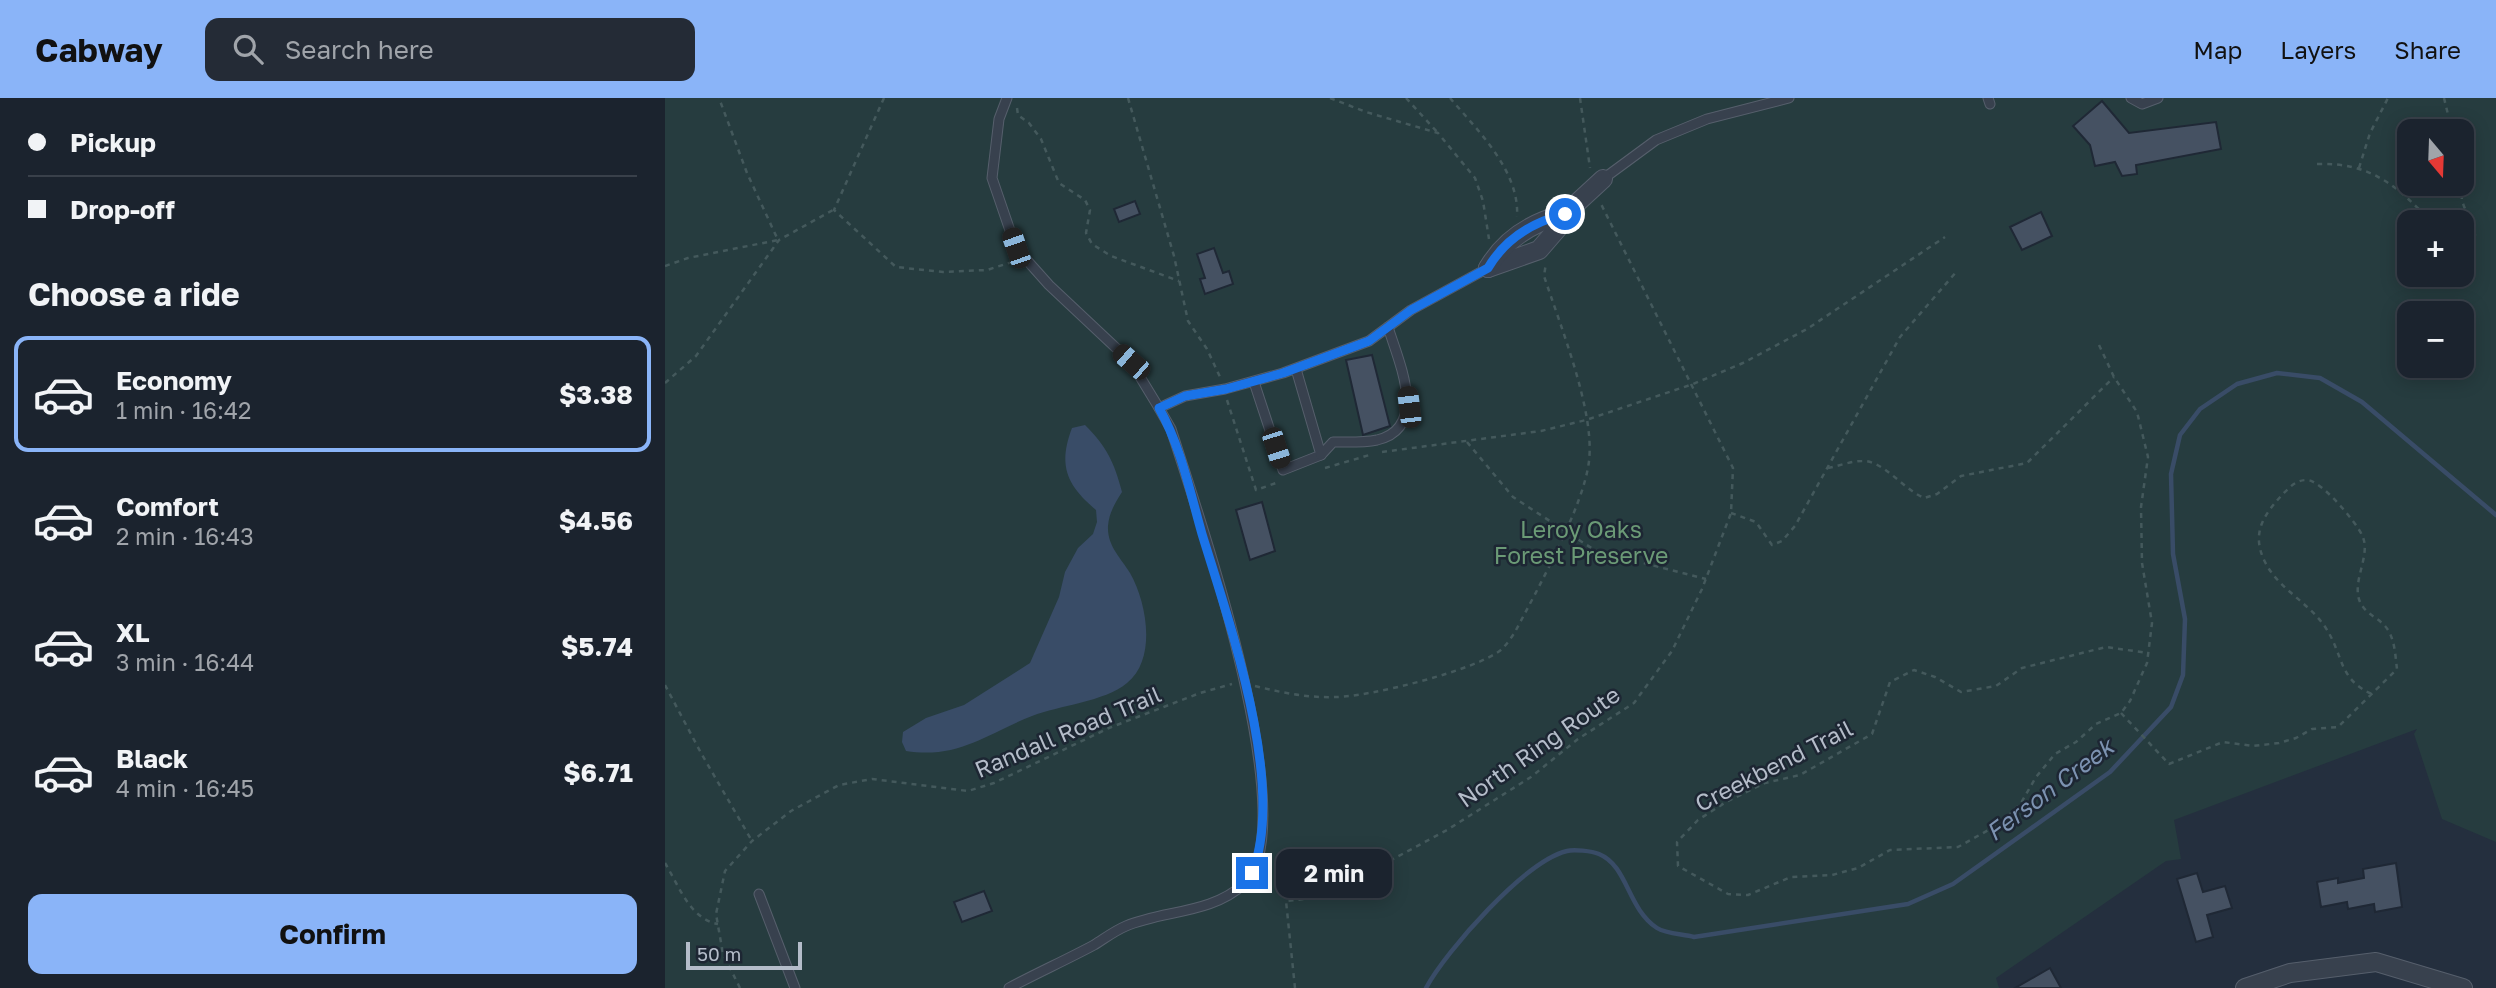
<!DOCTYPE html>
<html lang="en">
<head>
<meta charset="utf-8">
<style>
  :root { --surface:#1b232e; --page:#242b36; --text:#f1f3f6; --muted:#a0a4aa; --line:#39404a; --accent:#8ab4f8 }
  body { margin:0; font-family:"Golos Text",sans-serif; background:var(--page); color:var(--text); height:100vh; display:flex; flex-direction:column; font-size:26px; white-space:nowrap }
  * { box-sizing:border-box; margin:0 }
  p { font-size:23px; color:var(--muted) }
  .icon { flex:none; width:38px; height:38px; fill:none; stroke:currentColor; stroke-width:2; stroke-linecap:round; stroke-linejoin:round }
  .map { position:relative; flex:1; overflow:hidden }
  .details { display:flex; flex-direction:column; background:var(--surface); width:665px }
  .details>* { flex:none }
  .hud { display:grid; align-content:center; height:154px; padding:0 28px; background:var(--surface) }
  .needle { width:46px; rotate:161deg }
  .tools { position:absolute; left:1732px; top:21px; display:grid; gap:14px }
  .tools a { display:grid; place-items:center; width:77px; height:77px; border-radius:14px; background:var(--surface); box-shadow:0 4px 18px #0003,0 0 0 2px var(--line); font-size:35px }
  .scale { position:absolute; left:21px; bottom:18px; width:116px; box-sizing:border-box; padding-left:7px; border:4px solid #b4bcc9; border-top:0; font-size:19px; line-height:24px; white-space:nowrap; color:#b4bcc9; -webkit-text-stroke:5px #1d2633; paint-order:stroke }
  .end { position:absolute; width:32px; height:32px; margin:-16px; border:9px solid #1a73e8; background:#fff; box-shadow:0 0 0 4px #fff }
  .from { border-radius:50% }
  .bubble { position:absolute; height:49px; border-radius:14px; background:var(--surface); box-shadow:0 4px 18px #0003,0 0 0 2px var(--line); font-size:23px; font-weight:700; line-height:49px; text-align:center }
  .car { position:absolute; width:21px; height:42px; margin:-21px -10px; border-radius:9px; box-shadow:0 0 5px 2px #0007; background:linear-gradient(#222 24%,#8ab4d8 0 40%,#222 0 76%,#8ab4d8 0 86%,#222 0) }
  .hud b { display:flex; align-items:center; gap:24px; height:66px; font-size:26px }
  .hud b+b { border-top:2px solid var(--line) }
  .hud i { width:18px; height:18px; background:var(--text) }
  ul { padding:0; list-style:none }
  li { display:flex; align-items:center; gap:21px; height:116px; margin:0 14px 10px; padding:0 14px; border:4px solid transparent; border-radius:14px }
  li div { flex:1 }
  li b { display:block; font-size:26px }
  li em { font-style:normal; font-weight:700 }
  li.selected { border-color:var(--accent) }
  li>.icon { width:63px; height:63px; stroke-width:1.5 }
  h2 { padding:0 28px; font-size:32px; line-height:84px }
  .cta { display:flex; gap:14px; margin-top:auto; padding:14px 28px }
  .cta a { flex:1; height:80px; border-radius:14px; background:var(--accent); color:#111; font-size:28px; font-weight:700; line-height:80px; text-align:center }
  header { display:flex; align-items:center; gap:42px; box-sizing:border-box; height:98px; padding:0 35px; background:var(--accent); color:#111 }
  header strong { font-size:33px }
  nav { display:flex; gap:38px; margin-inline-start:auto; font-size:24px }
  .search { width:490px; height:63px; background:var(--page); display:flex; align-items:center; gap:18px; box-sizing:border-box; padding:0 24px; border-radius:14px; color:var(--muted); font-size:26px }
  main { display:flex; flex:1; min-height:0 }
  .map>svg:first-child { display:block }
</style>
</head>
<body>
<header>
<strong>Cabway</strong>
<div class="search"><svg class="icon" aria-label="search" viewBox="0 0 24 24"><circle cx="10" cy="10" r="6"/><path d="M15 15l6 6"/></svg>Search here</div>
<nav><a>Map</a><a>Layers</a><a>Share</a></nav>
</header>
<main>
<section class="details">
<div class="hud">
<b><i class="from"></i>Pickup</b>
<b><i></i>Drop-off</b>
</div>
<h2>Choose a ride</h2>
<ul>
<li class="selected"><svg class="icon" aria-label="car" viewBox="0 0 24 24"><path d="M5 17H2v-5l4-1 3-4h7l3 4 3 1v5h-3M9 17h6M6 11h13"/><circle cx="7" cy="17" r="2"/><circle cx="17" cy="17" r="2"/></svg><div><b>Economy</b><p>1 min · 16:42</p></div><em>$3.38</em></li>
<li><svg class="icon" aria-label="car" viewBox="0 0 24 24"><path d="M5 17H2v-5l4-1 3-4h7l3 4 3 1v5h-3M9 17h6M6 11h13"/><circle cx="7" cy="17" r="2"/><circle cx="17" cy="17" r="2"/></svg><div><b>Comfort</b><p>2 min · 16:43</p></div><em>$4.56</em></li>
<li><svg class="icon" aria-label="car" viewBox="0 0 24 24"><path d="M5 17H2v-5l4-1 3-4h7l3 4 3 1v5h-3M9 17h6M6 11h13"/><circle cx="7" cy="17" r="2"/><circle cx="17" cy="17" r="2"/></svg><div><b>XL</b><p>3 min · 16:44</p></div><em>$5.74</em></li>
<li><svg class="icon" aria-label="car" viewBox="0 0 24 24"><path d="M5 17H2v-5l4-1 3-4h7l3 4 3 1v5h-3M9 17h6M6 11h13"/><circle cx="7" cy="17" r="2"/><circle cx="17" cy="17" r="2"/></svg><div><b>Black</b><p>4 min · 16:45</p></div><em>$6.71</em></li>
</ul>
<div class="cta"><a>Confirm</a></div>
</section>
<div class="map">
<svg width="1831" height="890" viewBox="0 0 1831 890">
  <rect width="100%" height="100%" fill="#242f3e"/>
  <!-- green -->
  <path fill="#263c3f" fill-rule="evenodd" d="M0 0H1831V744L1777 721 1749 636 1752 631 1509 722 1516 761 1501 763 1331 880 1334 890H0ZM1745 33H1797V86H1745ZM1745 124H1797V177H1745ZM1745 215H1797V268H1745Z"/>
  <!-- water -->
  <path fill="#394c67" d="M420 327C442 349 449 364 457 394 450 405 444 415 443 428 442 448 456 460 465 475 482 505 492 561 462 585 439 604 395 607 367 618 321 636 294 661 241 653L237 644 238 634 261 620 299 607 365 565 394 499 400 474 413 450 428 436 432 424 431 412C401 387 393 367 407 330Z"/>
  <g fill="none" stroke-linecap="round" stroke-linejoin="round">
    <!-- stream -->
    <path stroke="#394c67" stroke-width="4.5" d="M761 890C781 853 860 763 902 753 908 751 927 753 934 756 963 768 962 810 992 830 1001 836 1018 836 1029 839L1243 806 1288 786 1445 674 1506 609 1518 577 1520 521 1508 456 1506 376 1515 337 1535 311 1572 286 1612 275 1655 280 1697 304 1831 417"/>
  </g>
  <!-- building -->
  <g fill="#455162" stroke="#1f2835" stroke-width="2">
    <polygon points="1437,3 1464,35 1551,24 1556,51 1471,67 1472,76 1457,78 1450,64 1430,68 1425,47 1408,28"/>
    <polygon points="470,103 475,116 454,124 449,111"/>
    <polygon points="1376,114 1387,138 1357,152 1345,129"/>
    <polygon points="549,150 558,175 564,173 568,186 540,196 535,181 540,180 532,156"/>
    <polygon points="707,257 725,328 698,337 681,262"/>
    <polygon points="597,404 610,453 585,462 571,412"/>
    <polygon points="1731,765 1737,809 1710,814 1709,806 1683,811 1682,804 1656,809 1652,784 1673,780 1673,785 1699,780 1698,771"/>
    <polygon points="1532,775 1538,794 1560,788 1567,810 1542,817 1548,839 1531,844 1512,781"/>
    <polygon points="319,793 327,813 297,824 289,804"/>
    <polygon points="1385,870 1396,890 1350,890"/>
  </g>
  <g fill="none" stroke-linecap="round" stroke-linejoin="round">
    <!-- service casing -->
    <g stroke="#565f6c" stroke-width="11">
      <g id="service">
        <polyline points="342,0 334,21 327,80 351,150 384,187 466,264 494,310 520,298 560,291 618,275 704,243 746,212 823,170"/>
        <polyline points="1323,0 1325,6"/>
        <polyline points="1466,0 1477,6 1493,0"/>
        <polyline points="938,81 991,42 1042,21 1124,0"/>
        <polyline points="589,284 618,372 656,357 631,271"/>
        <path d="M656 357 668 344C682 344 697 345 712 342 765 330 733 262 723 229"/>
        <polyline points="94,796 130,890"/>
        <path d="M344 890C372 875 401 862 429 847 439 841 449 833 461 828 499 812 546 816 579 786 642 728 530 407 506 331L494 310"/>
      </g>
    </g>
    <!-- minor casing -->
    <g stroke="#565f6c" stroke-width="20">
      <g id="minor">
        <polyline points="823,170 874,152 893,130 900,116 938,81"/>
        <path d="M823 170C840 141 868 124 900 116"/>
        <polyline points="1580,890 1625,875 1711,864 1798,890"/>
      </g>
    </g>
    <!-- path -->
    <g stroke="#44595c" stroke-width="2.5" stroke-dasharray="5 5" stroke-linecap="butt">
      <polyline points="219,0 169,112 231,169 278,174 322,172 347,164"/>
      <polyline points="463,0 509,158 523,223 542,251 555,279"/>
      <polyline points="665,0 701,14 773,35 810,80 818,103 824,141"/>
      <polyline points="741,0 773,35"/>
      <path d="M785 0C813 33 855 73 852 119"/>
      <polyline points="915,0 925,70"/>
      <polyline points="1779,0 1787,33"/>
      <polyline points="352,10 353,17 364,25 376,41 394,85 420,102 425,112 421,135 427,146 446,158 514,183"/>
      <path d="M1652 66C1704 64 1732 87 1766 124"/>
      <polyline points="1694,70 1705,35 1723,0"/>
      <polyline points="1796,86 1797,103 1810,137 1797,158"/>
      <polyline points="0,168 23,160 113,142 82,75 54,0"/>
      <polyline points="1434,247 1449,279 1472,314 1483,359 1476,409 1477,465 1487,525 1482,565 1465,603 1456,615 1431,626 1411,644 1390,656 1371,679 1356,705 1336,725 1293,749 1225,752 1193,770 1167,777 1126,779 1083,797 1063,796 1013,768 1012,744 1033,722 1061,704 1100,685 1135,677 1207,636 1225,584 1249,572 1270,579 1296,594 1331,588 1357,570 1441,549 1483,555"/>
      <polyline points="0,285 31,258 114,142 168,112"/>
      <polyline points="562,302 591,392 614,384"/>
      <polyline points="802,344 848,399 931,453 1041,481"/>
      <polyline points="717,354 876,333 921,322 1028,286 1078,265 1142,231 1280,139"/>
      <polyline points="660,370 708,356"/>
      <path d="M1163 370C1174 368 1186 363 1197 363 1218 362 1238 391 1259 400L1272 396 1296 378 1362 365 1449 279"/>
      <polyline points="1066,415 1091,424 1107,447 1117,443 1130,428 1235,239 1292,173"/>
      <polyline points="0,587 36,655 87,743"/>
      <path d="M590 588C618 595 643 600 671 599 703 599 813 572 837 551 842 546 846 540 850 534 872 492 919 408 924 363 930 313 895 227 879 178L881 165"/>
      <path d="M1456 615 1504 666 1558 644 1588 648 1614 645 1631 640 1647 631 1673 629 1732 571C1730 556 1730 537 1718 526 1710 518 1701 516 1695 504 1686 483 1707 457 1697 437 1691 424 1656 382 1642 382 1630 382 1624 390 1616 398 1598 418 1586 436 1600 464 1612 489 1642 504 1658 526 1680 556 1671 581 1709 597"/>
      <path d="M0 765C14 788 25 821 53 826"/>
      <polyline points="75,890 58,856 51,816 60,773 87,743 126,713 174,687 207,681 303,693 329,685 444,630 535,595 567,586"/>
      <polyline points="630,890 621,803 649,800 678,788 782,732 866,679 913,641 969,605 1007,553 1037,491 1066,415 1068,370 936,106"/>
    </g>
    <!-- service -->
    <use href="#service" stroke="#38414e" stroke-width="9"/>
    <!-- minor -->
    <use href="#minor" stroke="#38414e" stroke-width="18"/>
  </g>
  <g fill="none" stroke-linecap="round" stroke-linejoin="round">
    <!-- route -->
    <path stroke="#1a73e8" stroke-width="9" d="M587 775C622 688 564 524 537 436 525 394 516 349 494 310L520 298 561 291 618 275 704 243 746 212 823 170C840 141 868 124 900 116"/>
  </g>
  <g text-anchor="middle" stroke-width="5" stroke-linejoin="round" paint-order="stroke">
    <!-- park labels -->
    <g font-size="23" fill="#6b9a76" stroke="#1d2633">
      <text x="916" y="440">Leroy Oaks<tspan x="916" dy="26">Forest Preserve</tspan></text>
    </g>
    <!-- street labels -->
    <g font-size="23" fill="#b4bcc9" stroke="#1d2633">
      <text transform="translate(403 634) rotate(-23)" y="8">Randall Road Trail</text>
      <text transform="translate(874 649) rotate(-35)" y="8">North Ring Route</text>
      <text transform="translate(1109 668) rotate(-27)" y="8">Creekbend Trail</text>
    </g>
    <!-- water labels -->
    <g font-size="24" font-style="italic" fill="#7c92b1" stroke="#1d2633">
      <text transform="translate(1385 692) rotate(-37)" y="8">Ferson Creek</text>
    </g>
  </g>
</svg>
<div class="tools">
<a><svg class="needle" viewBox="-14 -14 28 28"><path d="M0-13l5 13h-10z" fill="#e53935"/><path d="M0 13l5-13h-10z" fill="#a0a4aa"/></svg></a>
<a>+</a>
<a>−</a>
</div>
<div class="scale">50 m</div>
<i class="end from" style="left:900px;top:116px"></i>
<i class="end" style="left:587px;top:775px"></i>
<div class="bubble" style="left:611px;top:751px;width:116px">2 min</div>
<i class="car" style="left:351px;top:150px;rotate:341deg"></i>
<i class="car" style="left:466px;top:264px;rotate:311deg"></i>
<i class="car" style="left:744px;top:309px;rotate:353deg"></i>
<i class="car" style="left:611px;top:350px;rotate:162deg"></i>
</div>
</main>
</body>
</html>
